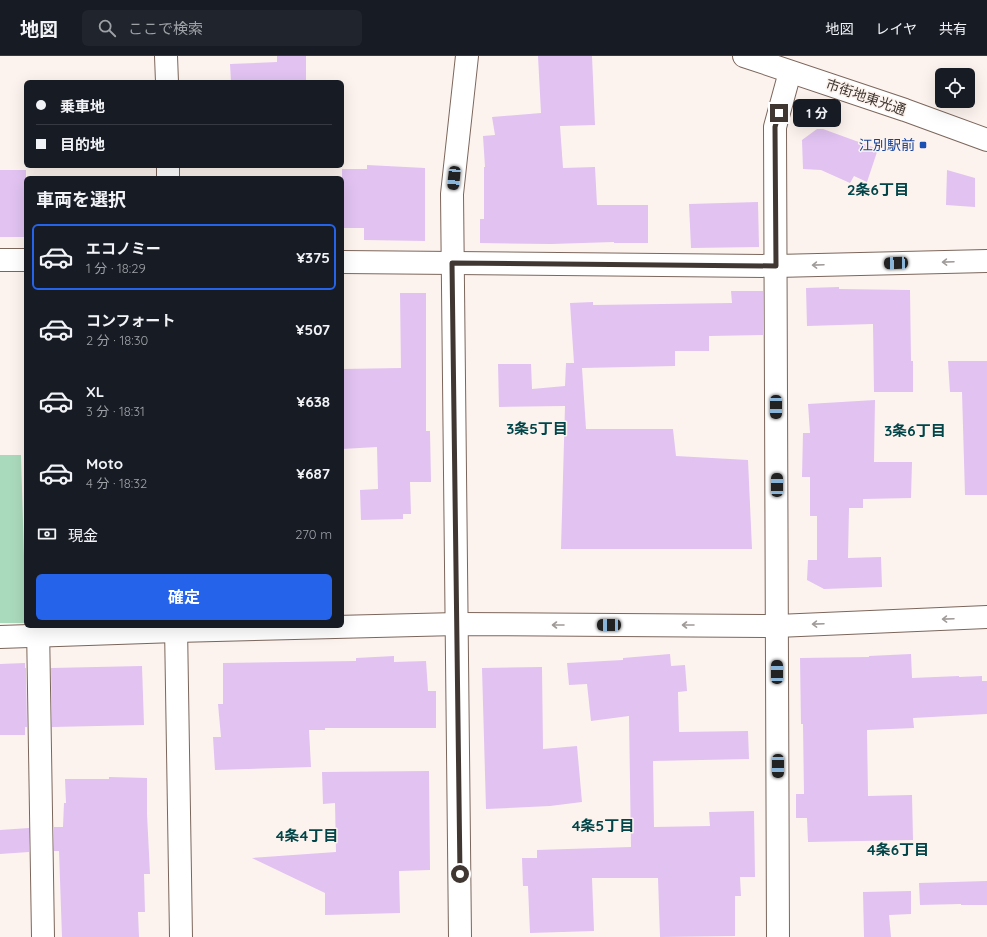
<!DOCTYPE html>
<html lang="ja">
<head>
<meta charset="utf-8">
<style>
  :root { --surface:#171b24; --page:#20242c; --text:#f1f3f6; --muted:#9ea1a6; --line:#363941; --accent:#2563eb }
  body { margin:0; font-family:Quicksand,"Noto Sans JP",sans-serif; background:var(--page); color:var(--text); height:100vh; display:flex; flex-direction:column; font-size:15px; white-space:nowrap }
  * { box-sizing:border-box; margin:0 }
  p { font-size:13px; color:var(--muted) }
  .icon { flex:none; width:22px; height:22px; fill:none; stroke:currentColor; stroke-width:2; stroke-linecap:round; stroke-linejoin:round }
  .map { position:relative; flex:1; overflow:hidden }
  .panel { position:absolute; left:24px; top:120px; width:320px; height:452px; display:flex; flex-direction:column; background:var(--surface); border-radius:6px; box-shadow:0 4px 16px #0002 }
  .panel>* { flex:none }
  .top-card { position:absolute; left:24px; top:24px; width:320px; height:88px; border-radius:6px; box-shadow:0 4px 16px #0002; display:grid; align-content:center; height:88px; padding:0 12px; background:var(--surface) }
  .controls { position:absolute; left:935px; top:12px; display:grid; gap:8px }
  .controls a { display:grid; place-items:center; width:40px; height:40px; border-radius:6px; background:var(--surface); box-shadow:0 4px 16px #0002; font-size:20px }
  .end { position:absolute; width:18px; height:18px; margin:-9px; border:5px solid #403732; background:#fff; box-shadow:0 0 0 2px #fff }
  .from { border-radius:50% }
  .bubble { position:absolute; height:28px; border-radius:6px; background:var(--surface); box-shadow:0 4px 16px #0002; font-size:13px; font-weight:700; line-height:28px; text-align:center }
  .car { position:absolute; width:12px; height:24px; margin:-12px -6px; border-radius:5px; box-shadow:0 0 3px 1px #0007; background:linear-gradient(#222 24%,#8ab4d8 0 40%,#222 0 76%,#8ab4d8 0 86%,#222 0) }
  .top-card b { display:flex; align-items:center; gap:14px; height:38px; font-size:15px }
  .top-card b+b { border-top:1px solid var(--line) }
  .top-card i { width:10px; height:10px; background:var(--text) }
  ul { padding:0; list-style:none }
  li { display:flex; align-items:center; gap:12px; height:66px; margin:0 8px 6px; padding:0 4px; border:2px solid transparent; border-radius:6px }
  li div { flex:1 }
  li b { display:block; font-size:15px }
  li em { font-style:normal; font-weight:700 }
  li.current { border-color:var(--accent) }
  li>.icon { width:36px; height:36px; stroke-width:1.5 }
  h2 { padding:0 12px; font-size:18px; line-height:48px }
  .pay { display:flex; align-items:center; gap:10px; height:44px; padding:0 12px; font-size:15px }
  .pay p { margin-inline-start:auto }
  .action { display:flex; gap:8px; margin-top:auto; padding:8px 12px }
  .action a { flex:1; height:46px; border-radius:6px; background:var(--accent); color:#fff; font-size:16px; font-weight:700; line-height:46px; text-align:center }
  header { display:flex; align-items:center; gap:24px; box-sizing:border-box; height:56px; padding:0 20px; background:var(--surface); border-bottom:1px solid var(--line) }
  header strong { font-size:19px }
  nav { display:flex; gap:22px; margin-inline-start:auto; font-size:14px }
  .search { width:280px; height:36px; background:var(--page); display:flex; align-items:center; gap:10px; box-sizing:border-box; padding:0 14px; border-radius:6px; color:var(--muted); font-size:15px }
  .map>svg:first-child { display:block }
</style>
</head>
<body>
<header>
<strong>地図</strong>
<div class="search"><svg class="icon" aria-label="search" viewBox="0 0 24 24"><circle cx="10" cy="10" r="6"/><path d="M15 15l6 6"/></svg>ここで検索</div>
<nav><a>地図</a><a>レイヤ</a><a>共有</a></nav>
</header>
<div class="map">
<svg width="987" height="881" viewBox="0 0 987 881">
  <rect width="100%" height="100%" fill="#fdf3ee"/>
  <!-- green -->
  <polygon fill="#aadabc" points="0,399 21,399 26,567 0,567"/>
  <!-- building -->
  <g fill="#e1c2f1">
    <polygon points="277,0 306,0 306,26 231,26 230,8 277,6"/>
    <polygon points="538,0 592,0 595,69 560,70 563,112 595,111 597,149 648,149 648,187 614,187 614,186 551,188 480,187 480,163 484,163 484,111 485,111 483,80 495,79 492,61 541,57"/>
    <polygon points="817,73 823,73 878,93 867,126 854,120 850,127 821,114 803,113 802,84"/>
    <polygon points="367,109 425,112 425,185 364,184 364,172 342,172 342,113 367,113"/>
    <rect x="0" y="114" width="26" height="67"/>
    <polygon points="947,114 975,122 975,151 946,149"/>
    <polygon points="758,146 759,191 691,192 689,148"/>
    <polygon points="839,231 839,233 910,234 911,305 913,305 913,336 874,336 873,268 807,270 806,232"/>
    <polygon points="731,235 763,235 763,279 709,280 709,295 675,295 675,310 582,312 586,373 673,373 676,400 748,404 752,493 561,493 565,350 499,351 498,308 531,308 532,333 565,330 566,307 574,307 570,247 593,246 593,249 732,247"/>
    <polygon points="400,237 426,237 426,375 430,375 431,426 410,426 411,458 403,458 403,463 361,464 360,434 378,433 377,391 342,393 342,313 401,312"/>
    <polygon points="948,305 987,305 987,439 965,439 962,336 950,336"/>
    <polygon points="875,344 874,406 912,406 911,442 863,443 863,452 849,452 848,502 881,501 882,531 824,533 807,524 808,504 817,504 817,460 810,460 810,421 802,421 803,377 810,377 808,348"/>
    <polygon points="670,598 671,610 685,609 687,635 678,636 679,676 748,675 749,703 653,705 654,771 710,770 709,756 754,755 755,821 740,821 741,840 735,840 735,880 660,881 658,822 592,822 594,875 530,877 528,830 523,830 522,802 537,802 537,794 631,791 629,660 591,665 587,628 569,629 567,607 623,604 623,602"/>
    <polygon points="911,598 912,622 959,620 959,621 982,620 982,625 987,625 987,658 913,662 914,672 867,674 868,740 912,739 913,784 808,786 807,762 796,762 796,738 804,738 803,668 801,668 800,602 869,601 869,600"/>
    <polygon points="394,600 394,606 426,605 428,635 436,635 436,672 325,672 325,674 309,674 311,711 215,714 213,681 221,681 218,648 223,648 223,607 356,605 356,602"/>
    <polygon points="25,607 25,612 26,612 27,671 25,671 25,679 0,679 0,608"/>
    <polygon points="142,610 144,669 52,671 51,612"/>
    <polygon points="542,611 543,693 577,690 582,746 550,750 486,753 482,612"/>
    <polygon points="429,715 430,814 399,815 400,857 325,859 325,837 252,802 336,796 335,747 323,748 322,716"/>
    <polygon points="109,721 147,722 147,758 150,818 144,818 145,856 138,856 139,881 62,881 59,795 54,795 54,771 63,771 64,747 66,747 65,723 109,723"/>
    <polygon points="29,772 29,796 0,798 0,774"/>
    <polygon points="987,825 987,849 961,849 961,848 920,849 919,827"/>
    <polygon points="911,835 911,858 889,859 891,881 864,881 863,836"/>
  </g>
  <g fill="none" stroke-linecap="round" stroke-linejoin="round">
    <!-- minor casing -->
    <g stroke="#7b665c" stroke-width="24">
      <g id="minor">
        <polyline points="166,0 167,26"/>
        <polyline points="168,110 168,122"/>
        <polyline points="0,204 26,204"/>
        <polyline points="342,206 776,210 987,205"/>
        <polyline points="38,570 43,881"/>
        <polyline points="176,570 181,881"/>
        <polyline points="0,581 176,575 457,568 777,570 987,561"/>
        <polyline points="460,881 452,138 467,0"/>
        <polyline points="778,881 775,71 790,16"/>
      </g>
    </g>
    <!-- tertiary casing -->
    <g stroke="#7b665c" stroke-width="24">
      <polyline id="tertiary" points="744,0 905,54 987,84"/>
    </g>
    <!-- minor -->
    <use href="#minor" stroke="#fff" stroke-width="22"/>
    <!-- tertiary -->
    <use href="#tertiary" stroke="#fff" stroke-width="22"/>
  </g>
  <!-- one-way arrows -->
  <defs><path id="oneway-shaft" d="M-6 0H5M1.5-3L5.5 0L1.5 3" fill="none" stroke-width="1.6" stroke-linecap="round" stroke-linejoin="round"/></defs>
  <g stroke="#a09b98">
    <use href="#oneway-shaft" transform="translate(948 206) rotate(178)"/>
    <use href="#oneway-shaft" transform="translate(818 209) rotate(178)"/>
    <use href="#oneway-shaft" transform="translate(948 563) rotate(178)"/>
    <use href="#oneway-shaft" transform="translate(818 568) rotate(178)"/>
    <use href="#oneway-shaft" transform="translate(558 569) rotate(-180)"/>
    <use href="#oneway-shaft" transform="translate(688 569) rotate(-180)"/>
  </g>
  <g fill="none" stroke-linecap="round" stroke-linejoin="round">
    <!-- route -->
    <polyline stroke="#403732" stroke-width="5" points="460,818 452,207 776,210 775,71 779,57"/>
  </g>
  <!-- markers -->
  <rect fill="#1a4fb4" stroke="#fdf3ee" stroke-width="1.5" x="919" y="85" width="8" height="8" rx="2"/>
  <g text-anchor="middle" stroke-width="3" stroke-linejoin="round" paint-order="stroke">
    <!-- street labels -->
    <g font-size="14" fill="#403732" stroke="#fdf3ee">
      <text transform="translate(866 41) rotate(19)" y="5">市街地東光通</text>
    </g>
    <!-- transit labels -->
    <g font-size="14" fill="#164399" stroke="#fdf3ee" text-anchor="end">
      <text x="915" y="94">江別駅前</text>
    </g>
    <!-- neighbourhood labels -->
    <g font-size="15" font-weight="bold" fill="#014549" stroke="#fdf3ee">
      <text x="878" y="139">2条6丁目</text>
      <text x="537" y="378">3条5丁目</text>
      <text x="915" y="380">3条6丁目</text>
      <text x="603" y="775">4条5丁目</text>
      <text x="307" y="785">4条4丁目</text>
      <text x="898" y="799">4条6丁目</text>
    </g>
  </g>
</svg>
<div class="controls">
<a><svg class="icon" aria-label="locate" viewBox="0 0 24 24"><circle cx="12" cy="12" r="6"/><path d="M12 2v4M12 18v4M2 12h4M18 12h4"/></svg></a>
</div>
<i class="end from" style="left:460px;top:818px"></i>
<i class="end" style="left:779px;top:57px"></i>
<div class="bubble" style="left:793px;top:43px;width:48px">1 分</div>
<i class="car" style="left:454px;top:122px;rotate:186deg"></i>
<i class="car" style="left:896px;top:207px;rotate:268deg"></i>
<i class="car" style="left:776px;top:351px;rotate:180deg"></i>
<i class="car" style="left:777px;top:429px;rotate:0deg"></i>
<i class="car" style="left:609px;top:569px;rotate:270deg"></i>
<i class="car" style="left:777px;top:616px;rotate:0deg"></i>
<i class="car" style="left:778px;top:710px;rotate:180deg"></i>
<div class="top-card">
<b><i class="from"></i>乗車地</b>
<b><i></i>目的地</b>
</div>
<section class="panel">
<h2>車両を選択</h2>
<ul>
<li class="current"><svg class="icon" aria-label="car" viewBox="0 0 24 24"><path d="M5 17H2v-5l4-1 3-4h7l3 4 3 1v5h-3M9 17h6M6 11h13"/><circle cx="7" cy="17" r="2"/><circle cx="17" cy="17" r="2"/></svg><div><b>エコノミー</b><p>1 分 · 18:29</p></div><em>¥375</em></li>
<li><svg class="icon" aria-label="car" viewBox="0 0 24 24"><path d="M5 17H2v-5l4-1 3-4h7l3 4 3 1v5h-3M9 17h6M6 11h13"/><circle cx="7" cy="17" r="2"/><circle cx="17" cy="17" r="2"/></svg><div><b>コンフォート</b><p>2 分 · 18:30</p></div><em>¥507</em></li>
<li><svg class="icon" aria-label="car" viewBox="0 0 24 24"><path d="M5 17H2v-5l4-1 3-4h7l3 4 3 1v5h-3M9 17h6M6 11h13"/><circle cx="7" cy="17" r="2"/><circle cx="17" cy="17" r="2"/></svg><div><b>XL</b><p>3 分 · 18:31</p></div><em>¥638</em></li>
<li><svg class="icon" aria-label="car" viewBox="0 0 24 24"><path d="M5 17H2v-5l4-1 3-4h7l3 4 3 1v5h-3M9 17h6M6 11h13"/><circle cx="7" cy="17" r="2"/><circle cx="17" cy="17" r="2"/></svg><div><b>Moto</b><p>4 分 · 18:32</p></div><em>¥687</em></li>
</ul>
<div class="pay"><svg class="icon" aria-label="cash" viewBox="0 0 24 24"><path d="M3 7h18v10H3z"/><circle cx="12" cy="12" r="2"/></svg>現金<p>270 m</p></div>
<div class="action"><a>確定</a></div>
</section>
</div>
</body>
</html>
